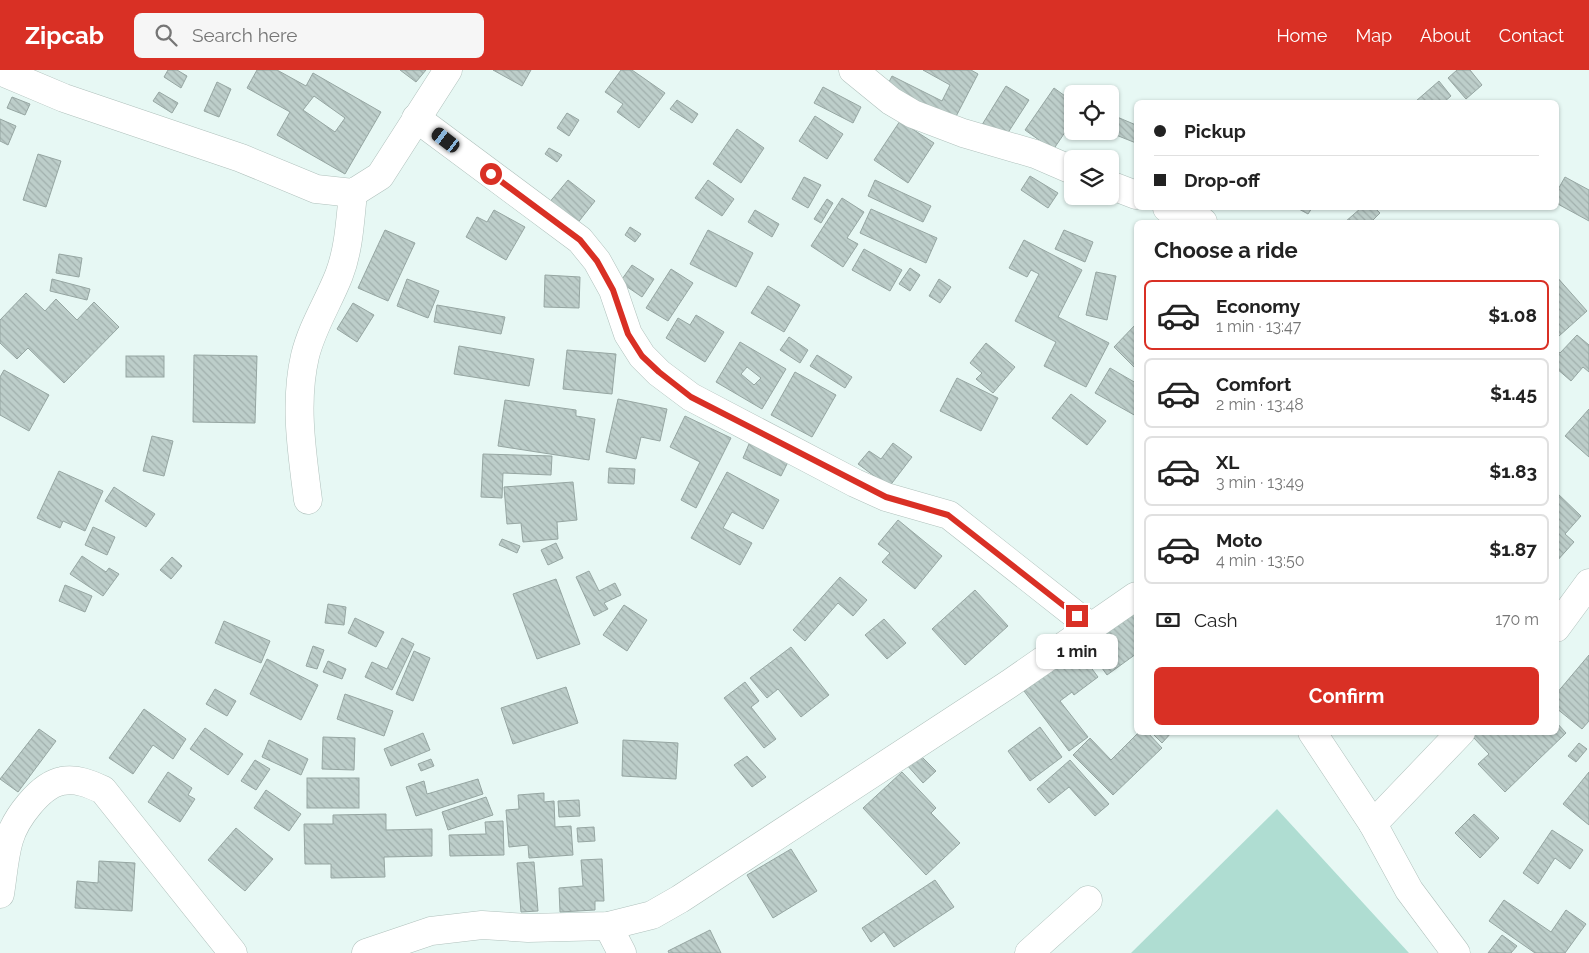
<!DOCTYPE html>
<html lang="en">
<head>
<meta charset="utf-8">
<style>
  :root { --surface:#fff; --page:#f6f6f6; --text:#222; --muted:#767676; --line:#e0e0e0; --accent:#d93025 }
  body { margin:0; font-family:Raleway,sans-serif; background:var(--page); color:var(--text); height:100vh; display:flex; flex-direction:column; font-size:19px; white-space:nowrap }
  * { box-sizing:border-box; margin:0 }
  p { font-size:16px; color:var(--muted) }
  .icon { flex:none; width:28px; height:28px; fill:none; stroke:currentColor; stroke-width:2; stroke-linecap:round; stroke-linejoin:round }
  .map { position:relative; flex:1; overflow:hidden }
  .details { position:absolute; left:1134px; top:150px; width:425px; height:515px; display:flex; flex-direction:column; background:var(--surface); border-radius:8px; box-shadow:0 1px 4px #0004 }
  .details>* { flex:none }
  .guide { position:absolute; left:1134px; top:30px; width:425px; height:110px; border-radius:8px; box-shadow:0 1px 4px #0004; display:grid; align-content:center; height:110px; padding:0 20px; background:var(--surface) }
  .tools { position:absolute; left:1064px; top:15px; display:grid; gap:10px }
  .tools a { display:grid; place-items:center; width:55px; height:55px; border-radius:8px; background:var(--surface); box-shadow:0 1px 4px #0004; font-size:25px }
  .end { position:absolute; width:22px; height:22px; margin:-11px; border:6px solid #d93025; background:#fff; box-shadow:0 0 0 2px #fff }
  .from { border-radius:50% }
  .bubble { position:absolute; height:35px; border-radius:8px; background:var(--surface); box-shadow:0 1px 4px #0004; font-size:16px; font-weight:700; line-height:35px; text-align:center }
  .car { position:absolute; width:15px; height:30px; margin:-15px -8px; border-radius:6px; box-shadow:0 0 4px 1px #0007; background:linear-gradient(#222 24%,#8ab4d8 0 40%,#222 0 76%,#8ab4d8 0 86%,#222 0) }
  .guide b { display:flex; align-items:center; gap:18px; height:48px; font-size:19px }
  .guide b+b { border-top:1px solid var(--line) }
  .guide i { width:12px; height:12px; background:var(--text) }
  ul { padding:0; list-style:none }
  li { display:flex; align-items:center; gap:15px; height:70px; margin:0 10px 8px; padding:0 10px; border:2px solid var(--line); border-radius:8px }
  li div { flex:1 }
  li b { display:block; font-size:19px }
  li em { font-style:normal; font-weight:700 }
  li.selected { border-color:var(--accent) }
  li>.icon { width:45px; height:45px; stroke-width:1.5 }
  h2 { padding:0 20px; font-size:22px; line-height:60px }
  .pay { display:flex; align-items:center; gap:12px; height:55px; padding:0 20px; font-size:19px }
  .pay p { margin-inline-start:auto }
  .action { display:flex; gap:10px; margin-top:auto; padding:10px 20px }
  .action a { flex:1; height:58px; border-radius:8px; background:var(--accent); color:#fff; font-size:20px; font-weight:700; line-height:58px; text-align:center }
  header { display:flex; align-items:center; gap:30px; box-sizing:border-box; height:70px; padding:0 25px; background:var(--accent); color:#fff }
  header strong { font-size:24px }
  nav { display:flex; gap:28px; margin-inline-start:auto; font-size:18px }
  .search { width:350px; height:45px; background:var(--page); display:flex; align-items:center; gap:12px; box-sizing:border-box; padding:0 18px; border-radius:8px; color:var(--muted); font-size:19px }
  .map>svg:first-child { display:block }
</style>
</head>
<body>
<header>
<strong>Zipcab</strong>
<div class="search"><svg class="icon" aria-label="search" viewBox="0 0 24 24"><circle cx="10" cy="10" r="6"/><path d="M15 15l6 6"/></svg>Search here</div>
<nav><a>Home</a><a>Map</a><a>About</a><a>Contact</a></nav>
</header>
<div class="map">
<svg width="1589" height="883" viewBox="0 0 1589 883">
  <defs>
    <pattern id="building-back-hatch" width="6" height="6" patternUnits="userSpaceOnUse" patternTransform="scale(1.25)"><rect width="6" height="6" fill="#bdceca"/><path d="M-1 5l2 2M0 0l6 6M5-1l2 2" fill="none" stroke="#a1b0ad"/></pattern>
  </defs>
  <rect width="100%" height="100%" fill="#e7f8f4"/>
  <!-- green -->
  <polygon fill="#afddd2" points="1277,739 1409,883 1131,883"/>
  <!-- building -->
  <g fill="url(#building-back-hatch)" stroke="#96a6a2" fill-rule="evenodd">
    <polygon points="168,0 177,0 187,6 181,18 164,7"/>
    <path d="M257 0H277L306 16 313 3 381 42 345 104 277 65 290 42 247 18ZM314 26 345 48 335 62 303 40Z"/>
    <polygon points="400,0 426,0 416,12"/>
    <polygon points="493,0 531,0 522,16"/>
    <polygon points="621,0 632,0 665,23 639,58 617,42 623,34 605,22"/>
    <polygon points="923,0 971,0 978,4 949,60 882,26 892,6 942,31 950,15"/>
    <polygon points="1457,0 1470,0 1482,15 1466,29 1448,8"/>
    <polygon points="1439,11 1451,26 1444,32 1417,32 1416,31"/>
    <polygon points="217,12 231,19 219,47 204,41"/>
    <polygon points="1006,16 1029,30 1002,72 980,58"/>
    <polygon points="823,17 861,37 853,53 814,33"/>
    <polygon points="1054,18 1072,31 1072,52 1053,80 1025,60"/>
    <polygon points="159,22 178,33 172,43 153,31"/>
    <polygon points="12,27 30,34 25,45 7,38"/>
    <polygon points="677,30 698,44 692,53 670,39"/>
    <polygon points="567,43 579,50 569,66 557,58"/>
    <polygon points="1110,44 1136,55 1136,73 1106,61 1110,61"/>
    <polygon points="815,46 843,64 827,89 799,71"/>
    <polygon points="0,49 16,56 8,75 0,71"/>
    <polygon points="900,51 934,73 908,113 874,90"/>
    <polygon points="737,59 764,78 741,113 713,94"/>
    <polygon points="549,78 562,85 557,92 545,84"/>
    <polygon points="38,84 61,91 46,137 23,130"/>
    <polygon points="1030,106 1058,123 1048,138 1021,120"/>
    <polygon points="804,107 821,115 808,138 792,129"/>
    <polygon points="1565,107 1589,120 1589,151 1556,133 1556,123"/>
    <polygon points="568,110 595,131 576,155 548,134"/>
    <polygon points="708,110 734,129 722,146 695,128"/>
    <polygon points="875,110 931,136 923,152 868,126"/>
    <polygon points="842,128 864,142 847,168 858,174 843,197 811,176"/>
    <polygon points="827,129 833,133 821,153 814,149"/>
    <polygon points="1297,138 1312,138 1308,144"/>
    <polygon points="1361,138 1375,138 1380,143 1371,152 1345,152"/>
    <polygon points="871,139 937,168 926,193 860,163"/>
    <polygon points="494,140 525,157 506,190 466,167 477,147 487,152"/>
    <polygon points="755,140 779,154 772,167 748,152"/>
    <polygon points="630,157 641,164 635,172 625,165"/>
    <polygon points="385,160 415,173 388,231 358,218"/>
    <polygon points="708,160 753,183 736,217 690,194"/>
    <polygon points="1064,160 1093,172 1085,192 1055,179"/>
    <polygon points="1024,170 1082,200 1058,247 1109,273 1086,317 1044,296 1056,272 1015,251 1039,204 1031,200 1027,207 1009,198"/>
    <polygon points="864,179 902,200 890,221 852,200"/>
    <polygon points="59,184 82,188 79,207 56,203"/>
    <polygon points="632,195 654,209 642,227 620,212"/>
    <polygon points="910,198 920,205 910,221 899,214"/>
    <polygon points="671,199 693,213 668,251 646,238"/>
    <polygon points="1096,202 1116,206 1107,250 1086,245"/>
    <polygon points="545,205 580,207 579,238 544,237"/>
    <polygon points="1556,206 1587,241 1559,266 1556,263"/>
    <polygon points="52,209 90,219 87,230 50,221"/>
    <polygon points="407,209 439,221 428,248 397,236"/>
    <polygon points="939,209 951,217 940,233 929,226"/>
    <polygon points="768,216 800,235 784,262 751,243"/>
    <polygon points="26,223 45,241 56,229 77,250 94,232 119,257 64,313 28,278 17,289 0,273 0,250"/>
    <polygon points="353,233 374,245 357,272 337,259"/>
    <polygon points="437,235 505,247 501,264 434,252"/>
    <polygon points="696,245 724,262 705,292 666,268 678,248 690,255"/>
    <polygon points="1136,254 1136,299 1114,277"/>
    <polygon points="1577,265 1589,275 1589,302 1583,297 1571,311 1556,298 1556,280 1560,283"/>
    <polygon points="789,267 808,280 800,293 780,280"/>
    <path d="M740 272 786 299 762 339 716 312ZM747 297 761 308 754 315 741 304Z"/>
    <polygon points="986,273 1015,297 993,323 976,309 982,303 970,293"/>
    <polygon points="459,276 534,289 529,316 454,304"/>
    <polygon points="567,280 616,284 612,324 563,319"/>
    <polygon points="194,285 257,286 255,353 193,352"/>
    <polygon points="817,285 852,307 845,318 810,296"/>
    <rect x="126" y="286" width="38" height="21"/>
    <polygon points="1110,298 1136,313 1136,346 1095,323"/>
    <polygon points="4,300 49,325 29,361 0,345 0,307"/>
    <polygon points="795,302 836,325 812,367 771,345"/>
    <polygon points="957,308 998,328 981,361 940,341"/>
    <polygon points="1071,324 1106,351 1087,375 1052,348"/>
    <polygon points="618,329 667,339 660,371 641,367 636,389 606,382"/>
    <polygon points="505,330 576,340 576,346 595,349 589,390 498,376"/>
    <polygon points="1589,339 1589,387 1565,366"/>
    <polygon points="685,346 731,368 696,438 681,430 700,392 670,377"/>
    <polygon points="152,366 173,371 164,406 143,401"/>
    <polygon points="752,367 791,386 781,406 743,388"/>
    <polygon points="893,373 912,387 889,417 858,394 869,381 881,389"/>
    <polygon points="483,384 552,386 551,405 503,403 502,428 481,427"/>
    <polygon points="609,398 635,399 634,414 608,413"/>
    <polygon points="59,401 103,421 85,461 63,451 60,458 37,448"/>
    <polygon points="727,402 779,430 763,459 732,442 723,458 752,473 740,495 691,468"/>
    <polygon points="573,412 577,450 557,452 558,469 523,472 521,453 507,454 504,417"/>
    <polygon points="114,417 155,444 146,457 105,431"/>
    <polygon points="1556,422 1581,446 1565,464 1574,472 1556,492"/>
    <polygon points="898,450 942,486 915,519 882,492 890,483 878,474"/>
    <polygon points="93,457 115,467 107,485 85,475"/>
    <polygon points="502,469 520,476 517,483 499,475"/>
    <polygon points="556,473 563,488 548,495 541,480"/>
    <polygon points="82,486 106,502 109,498 119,504 103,526 70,504"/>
    <polygon points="172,487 182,496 171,509 160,500"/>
    <polygon points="589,501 599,521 615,513 621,525 604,533 608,539 594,546 576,507"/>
    <polygon points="840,507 867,530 853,546 838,533 805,571 793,560"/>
    <polygon points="556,509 580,574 537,589 513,524"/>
    <polygon points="65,515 92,526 85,542 59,531"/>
    <polygon points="975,520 1008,556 965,595 932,559"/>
    <polygon points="328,534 346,537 344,555 325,553"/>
    <polygon points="624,535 647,550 627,581 603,565"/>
    <polygon points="1136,541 1136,584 1107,605 1086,576"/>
    <polygon points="355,548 384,562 376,577 348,563"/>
    <polygon points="884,549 906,573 887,589 865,565"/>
    <polygon points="224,551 270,571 261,593 215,573"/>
    <polygon points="402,568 414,574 392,620 365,607 372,592 387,599"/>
    <polygon points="313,576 324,580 317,599 306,596"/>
    <polygon points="791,577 829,625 801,647 778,619 767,628 750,608"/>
    <polygon points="1078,580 1098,607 1074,625 1072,622 1060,631 1088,667 1069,681 1024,621"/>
    <polygon points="414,581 430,588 413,631 396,624"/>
    <polygon points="1589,585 1589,651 1582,659 1556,638 1556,624"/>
    <polygon points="267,589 318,615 301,650 250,624"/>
    <polygon points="328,591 346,599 342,609 323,602"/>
    <polygon points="745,612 759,631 751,637 776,669 764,678 724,628"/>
    <polygon points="566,617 578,653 513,674 501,638"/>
    <polygon points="215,619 236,631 227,646 206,634"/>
    <polygon points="345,624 393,641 384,666 337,649"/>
    <polygon points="144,639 186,669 173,689 153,675 133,704 109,688"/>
    <polygon points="1556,652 1566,663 1505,722 1478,694 1489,684 1473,667 1477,662 1556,662"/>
    <polygon points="1040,657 1062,687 1030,711 1008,681"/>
    <polygon points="205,658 243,684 228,705 190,679"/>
    <polygon points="39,659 56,671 18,722 0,709"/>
    <polygon points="1139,662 1147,662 1162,678 1113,725 1073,685 1090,668 1111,690"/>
    <polygon points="1151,662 1172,662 1162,673"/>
    <polygon points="423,663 430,680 391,696 384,679"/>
    <polygon points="323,667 355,668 354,700 322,699"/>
    <polygon points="269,670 308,689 301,705 262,687"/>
    <polygon points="623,670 678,673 676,709 622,706"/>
    <polygon points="1579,673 1587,679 1576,692 1568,686"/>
    <polygon points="918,683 936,701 923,713 906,694"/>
    <polygon points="747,686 766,707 752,717 734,695"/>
    <polygon points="431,689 434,696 421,701 418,694"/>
    <polygon points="255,690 270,699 256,720 241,711"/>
    <polygon points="1070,690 1109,734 1095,746 1069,717 1049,733 1037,719"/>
    <polygon points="168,702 192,718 188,725 195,729 180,752 148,732"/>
    <polygon points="902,702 936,738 931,743 960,773 926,805 863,738"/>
    <polygon points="1589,702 1589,755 1563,734"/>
    <rect x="307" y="708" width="52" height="30"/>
    <polygon points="478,709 483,724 416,746 406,717 424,711 427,724"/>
    <polygon points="266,720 301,744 289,761 254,738"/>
    <polygon points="544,723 544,732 554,731 555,757 571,756 573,785 529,788 528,775 509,777 506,740 519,739 518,725"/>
    <polygon points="486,727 493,745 448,760 442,742"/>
    <polygon points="579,730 580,746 559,747 558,731"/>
    <polygon points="386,744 386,760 432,759 432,786 384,787 385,807 331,808 331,794 305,794 304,754 333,754 333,745"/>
    <polygon points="1474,744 1499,768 1480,788 1455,763"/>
    <polygon points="503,751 504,785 450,786 449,765 486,764 485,752"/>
    <polygon points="594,757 595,771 578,772 577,758"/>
    <polygon points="236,758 273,789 245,821 208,790"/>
    <polygon points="1552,760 1583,780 1570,799 1555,788 1538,814 1523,803"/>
    <polygon points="791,779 817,821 773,848 747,805"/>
    <polygon points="602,789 604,831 595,831 595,840 560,842 559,818 583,816 581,790"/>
    <polygon points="99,791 135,793 132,841 75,838 77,811 98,813"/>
    <polygon points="534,792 538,841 521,842 517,793"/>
    <polygon points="935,810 954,837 894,877 884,862 871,872 862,858"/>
    <polygon points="1504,830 1551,862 1566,840 1586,854 1565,883 1535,883 1489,851"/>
    <polygon points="710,860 721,883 669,883 668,881"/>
    <polygon points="1502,865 1517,876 1511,883 1488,883"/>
  </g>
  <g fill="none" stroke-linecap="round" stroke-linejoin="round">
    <!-- minor casing -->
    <g stroke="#b0c1bc" stroke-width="29">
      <g id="minor">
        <polyline points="853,0 891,31 913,44 963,63 1035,84 1072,100"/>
        <polyline points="0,1 64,28 241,88 316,119 353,123 380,106 448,0"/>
        <polyline points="416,48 580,170 597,191 613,220 628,264 642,286 659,303 691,327 855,413 886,427 949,445 1091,557"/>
        <polyline points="1110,115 1136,125"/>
        <polyline points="1167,138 1203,152"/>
        <path d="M308 430C302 383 294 333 305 286 312 257 328 233 339 205 349 179 350 151 353 123"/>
        <polyline points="1556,558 1589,513"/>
        <polyline points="1312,662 1373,754 1409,820 1456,883"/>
        <polyline points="1373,754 1461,662"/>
        <path d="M0 824C3 806 4 787 9 770 15 749 40 715 62 711 76 708 90 714 103 720L233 883"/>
        <polyline points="608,856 622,883"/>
        <polyline points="366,883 431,861 482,855 528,858 608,856 652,845 680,829 1009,614 1136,526"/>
        <polyline points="1029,883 1088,830"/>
      </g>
    </g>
    <!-- minor -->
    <use href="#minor" stroke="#fff" stroke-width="28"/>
  </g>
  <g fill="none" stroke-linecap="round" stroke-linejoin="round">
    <!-- route -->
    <polyline stroke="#d93025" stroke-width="6" points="491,104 580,170 597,191 613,220 628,264 642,286 659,302 691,327 886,427 948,445 1077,546"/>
  </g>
</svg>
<div class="tools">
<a><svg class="icon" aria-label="locate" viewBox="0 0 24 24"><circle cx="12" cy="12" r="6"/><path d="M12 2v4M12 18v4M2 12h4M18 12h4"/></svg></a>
<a><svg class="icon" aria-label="layers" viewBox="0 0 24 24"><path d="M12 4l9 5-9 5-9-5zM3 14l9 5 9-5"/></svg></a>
</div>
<i class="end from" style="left:491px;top:104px"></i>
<i class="end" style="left:1077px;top:546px"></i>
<div class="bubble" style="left:1036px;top:564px;width:82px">1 min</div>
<i class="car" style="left:446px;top:70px;rotate:307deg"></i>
<div class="guide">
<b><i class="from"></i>Pickup</b>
<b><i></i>Drop-off</b>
</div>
<section class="details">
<h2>Choose a ride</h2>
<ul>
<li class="selected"><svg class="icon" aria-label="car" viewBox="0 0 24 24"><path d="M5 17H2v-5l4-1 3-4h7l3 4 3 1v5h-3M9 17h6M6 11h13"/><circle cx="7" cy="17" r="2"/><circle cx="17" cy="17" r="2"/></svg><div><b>Economy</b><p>1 min · 13:47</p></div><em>$1.08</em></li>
<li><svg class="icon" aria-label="car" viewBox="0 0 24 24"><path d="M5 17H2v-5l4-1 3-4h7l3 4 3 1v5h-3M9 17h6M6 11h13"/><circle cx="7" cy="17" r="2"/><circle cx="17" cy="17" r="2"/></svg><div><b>Comfort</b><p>2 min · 13:48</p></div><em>$1.45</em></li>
<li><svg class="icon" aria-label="car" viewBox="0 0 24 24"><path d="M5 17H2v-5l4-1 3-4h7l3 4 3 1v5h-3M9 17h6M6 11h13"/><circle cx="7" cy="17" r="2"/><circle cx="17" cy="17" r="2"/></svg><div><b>XL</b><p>3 min · 13:49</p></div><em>$1.83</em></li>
<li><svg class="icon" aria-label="car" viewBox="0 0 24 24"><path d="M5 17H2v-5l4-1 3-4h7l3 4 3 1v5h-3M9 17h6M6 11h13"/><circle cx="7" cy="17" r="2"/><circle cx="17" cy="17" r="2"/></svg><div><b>Moto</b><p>4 min · 13:50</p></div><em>$1.87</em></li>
</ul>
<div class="pay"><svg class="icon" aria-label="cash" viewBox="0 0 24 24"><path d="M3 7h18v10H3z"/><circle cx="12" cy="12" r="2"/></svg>Cash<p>170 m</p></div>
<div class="action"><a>Confirm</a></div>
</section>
</div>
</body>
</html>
